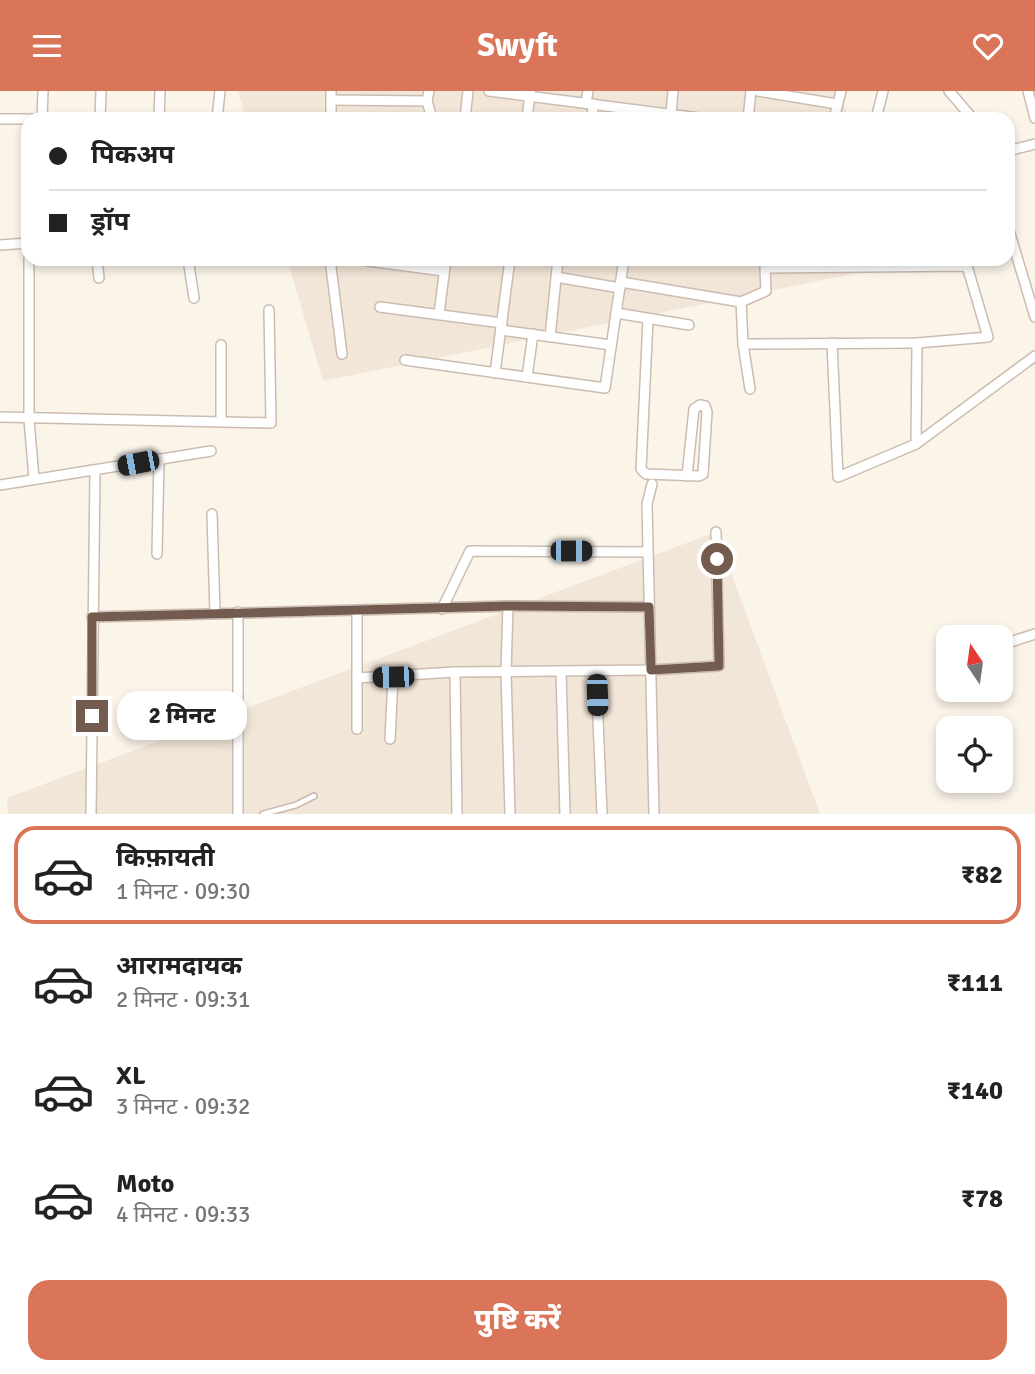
<!DOCTYPE html>
<html lang="hi">
<head>
<meta charset="utf-8">
<style>
  :root { --surface:#fff; --page:#f2f2f2; --text:#222; --muted:#767676; --line:#e0e0e0; --accent:#da7559 }
  body { margin:0; font-family:Signika,"Noto Sans Devanagari",sans-serif; background:var(--page); color:var(--text); height:100vh; display:flex; flex-direction:column; font-size:26px; white-space:nowrap }
  * { box-sizing:border-box; margin:0 }
  p { font-size:23px; color:var(--muted) }
  .icon { flex:none; width:38px; height:38px; fill:none; stroke:currentColor; stroke-width:2; stroke-linecap:round; stroke-linejoin:round }
  .map { position:relative; height:723px; overflow:hidden }
  .panel { display:flex; flex-direction:column; background:var(--surface); flex:1 }
  .panel>* { flex:none }
  .top-card { position:absolute; left:21px; top:21px; width:994px; height:154px; border-radius:21px; box-shadow:0 4px 10px #0003; display:grid; align-content:center; height:154px; padding:0 28px; background:var(--surface) }
  .needle { width:46px; rotate:347deg }
  .buttons { position:absolute; left:936px; top:534px; display:grid; gap:14px }
  .buttons a { display:grid; place-items:center; width:77px; height:77px; border-radius:14px; background:var(--surface); box-shadow:0 4px 10px #0003; font-size:35px }
  .end { position:absolute; width:32px; height:32px; margin:-16px; border:9px solid #745b4f; background:#fff; box-shadow:0 0 0 4px #fff }
  .from { border-radius:50% }
  .bubble { position:absolute; height:49px; border-radius:21px; background:var(--surface); box-shadow:0 4px 10px #0003; font-size:23px; font-weight:800; line-height:49px; text-align:center }
  .car { position:absolute; width:21px; height:42px; margin:-21px -10px; border-radius:9px; box-shadow:0 0 5px 2px #0007; background:linear-gradient(#222 24%,#8ab4d8 0 40%,#222 0 76%,#8ab4d8 0 86%,#222 0) }
  .top-card b { display:flex; align-items:center; gap:24px; height:66px; font-size:26px }
  .top-card b+b { border-top:2px solid var(--line) }
  .top-card i { width:18px; height:18px; background:var(--text) }
  ul { padding:12px 0 0; list-style:none }
  li { display:flex; align-items:center; gap:21px; height:98px; margin:0 14px 10px; padding:0 14px; border:4px solid transparent; border-radius:21px }
  li div { flex:1 }
  li b { display:block; font-size:26px }
  li em { font-style:normal; font-weight:800 }
  li.selected { border-color:var(--accent) }
  li>.icon { width:63px; height:63px; stroke-width:1.5 }
  .cta { display:flex; gap:14px; margin-top:auto; padding:14px 28px }
  .cta a { flex:1; height:80px; border-radius:21px; background:var(--accent); color:#fff; font-size:28px; font-weight:800; line-height:80px; text-align:center }
  header { display:flex; justify-content:space-between; align-items:center; height:91px; padding:0 28px; background:var(--accent); color:#fff; font-size:32px; font-weight:800 }
  .map>svg:first-child { display:block }
</style>
</head>
<body>
<header><svg class="icon" aria-label="menu" viewBox="0 0 24 24"><path d="M4 6h16M4 12h16M4 18h16"/></svg>Swyft<svg class="icon" aria-label="heart" viewBox="0 0 24 24"><path d="M12 20l-8-8c-3-5 5-10 8-4 3-6 11-1 8 4z"/></svg></header>
<div class="map">
<svg width="1035" height="723" viewBox="0 0 1035 723">
  <rect width="100%" height="100%" fill="#fbf4e9"/>
  <!-- residential -->
  <g fill="#f2e6d8">
    <polygon points="238,0 841,0 848,28 246,28"/>
    <polygon points="287,168 885,168 887,176 323,290"/>
    <polygon points="716,441 820,723 8,723 7,707"/>
  </g>
  <g fill="none" stroke-linecap="round" stroke-linejoin="round">
    <!-- service casing -->
    <g stroke="#ccbcb0" stroke-width="8">
      <polyline id="service" points="263,723 296,714 314,705"/>
    </g>
    <!-- minor casing -->
    <g stroke="#ccbcb0" stroke-width="12">
      <g id="minor">
        <polyline points="429,0 427,10 432,28"/>
        <polyline points="489,0 707,28"/>
        <polyline points="758,0 837,13"/>
        <polyline points="949,0 973,28"/>
        <polyline points="1028,0 1035,27"/>
        <polyline points="332,9 427,10"/>
        <polyline points="586,12 588,0"/>
        <polyline points="671,23 673,0"/>
        <polyline points="0,28 28,28"/>
        <polyline points="32,28 106,28"/>
        <polyline points="42,28 43,0"/>
        <polyline points="100,28 101,0"/>
        <polyline points="159,28 160,0"/>
        <polyline points="217,28 220,0"/>
        <polyline points="331,28 331,0"/>
        <polyline points="465,28 468,0"/>
        <polyline points="527,28 530,2"/>
        <polyline points="591,28 594,13"/>
        <polyline points="748,28 751,0"/>
        <polyline points="834,28 841,0"/>
        <polyline points="876,28 883,0"/>
        <polyline points="1008,60 1035,53"/>
        <polyline points="1008,136 1035,226"/>
        <polyline points="0,154 28,152"/>
        <polyline points="29,168 29,328 34,388"/>
        <polyline points="97,168 99,187"/>
        <polyline points="188,168 194,207"/>
        <polyline points="330,168 342,263"/>
        <polyline points="368,170 444,180"/>
        <polyline points="556,186 620,197"/>
        <polyline points="621,191 741,211 743,253 917,252 988,246 967,175 765,177 766,200 741,211"/>
        <polyline points="380,216 502,232"/>
        <polyline points="616,222 689,234"/>
        <polyline points="439,223 446,168"/>
        <polyline points="648,228 641,378 646,383 699,385 703,383 707,321 705,315 700,314 694,318 687,385"/>
        <polyline points="501,239 611,254"/>
        <polyline points="550,246 558,168"/>
        <polyline points="832,252 838,386 916,353 1035,265"/>
        <polyline points="743,253 750,298"/>
        <polyline points="221,254 221,330"/>
        <polyline points="405,269 605,297 624,168"/>
        <polyline points="495,282 510,168"/>
        <polyline points="527,286 533,243"/>
        <polyline points="0,326 271,332 269,219"/>
        <polyline points="916,353 917,252"/>
        <polyline points="652,393 647,413 654,723"/>
        <polyline points="0,394 211,360"/>
        <polyline points="212,423 215,522"/>
        <polyline points="157,463 159,368"/>
        <polyline points="508,515 506,581 510,723"/>
        <polyline points="442,518 470,460 648,461"/>
        <polyline points="92,526 508,515 649,516"/>
        <polyline points="1001,554 1035,543"/>
        <polyline points="455,581 457,723"/>
        <polyline points="561,581 565,723"/>
        <polyline points="596,581 602,723"/>
        <polyline points="357,587 455,581 651,579 719,575 716,441"/>
        <polyline points="357,638 357,521"/>
        <polyline points="390,648 393,586"/>
        <polyline points="91,723 95,380"/>
        <polyline points="238,723 238,521"/>
      </g>
    </g>
    <!-- service -->
    <use href="#service" stroke="#fff" stroke-width="4.5"/>
    <!-- minor -->
    <use href="#minor" stroke="#fff" stroke-width="9"/>
  </g>
  <g fill="none" stroke-linecap="round" stroke-linejoin="round">
    <!-- route -->
    <polyline stroke="#745b4f" stroke-width="9" points="92,625 92,526 508,515 649,516 651,579 719,575 717,468"/>
  </g>
</svg>
<div class="buttons">
<a><svg class="needle" viewBox="-14 -14 28 28"><path d="M0-13l5 13h-10z" fill="#e53935"/><path d="M0 13l5-13h-10z" fill="#767676"/></svg></a>
<a><svg class="icon" aria-label="locate" viewBox="0 0 24 24"><circle cx="12" cy="12" r="6"/><path d="M12 2v4M12 18v4M2 12h4M18 12h4"/></svg></a>
</div>
<i class="end from" style="left:717px;top:468px"></i>
<i class="end" style="left:92px;top:625px"></i>
<div class="bubble" style="left:117px;top:600px;width:130px">2 मिनट</div>
<i class="car" style="left:138px;top:372px;rotate:259deg"></i>
<i class="car" style="left:571px;top:460px;rotate:90deg"></i>
<i class="car" style="left:393px;top:586px;rotate:269deg"></i>
<i class="car" style="left:597px;top:604px;rotate:178deg"></i>
<div class="top-card">
<b><i class="from"></i>पिकअप</b>
<b><i></i>ड्रॉप</b>
</div>
</div>
<section class="panel">
<ul>
<li class="selected"><svg class="icon" aria-label="car" viewBox="0 0 24 24"><path d="M5 17H2v-5l4-1 3-4h7l3 4 3 1v5h-3M9 17h6M6 11h13"/><circle cx="7" cy="17" r="2"/><circle cx="17" cy="17" r="2"/></svg><div><b>किफ़ायती</b><p>1 मिनट · 09:30</p></div><em>₹82</em></li>
<li><svg class="icon" aria-label="car" viewBox="0 0 24 24"><path d="M5 17H2v-5l4-1 3-4h7l3 4 3 1v5h-3M9 17h6M6 11h13"/><circle cx="7" cy="17" r="2"/><circle cx="17" cy="17" r="2"/></svg><div><b>आरामदायक</b><p>2 मिनट · 09:31</p></div><em>₹111</em></li>
<li><svg class="icon" aria-label="car" viewBox="0 0 24 24"><path d="M5 17H2v-5l4-1 3-4h7l3 4 3 1v5h-3M9 17h6M6 11h13"/><circle cx="7" cy="17" r="2"/><circle cx="17" cy="17" r="2"/></svg><div><b>XL</b><p>3 मिनट · 09:32</p></div><em>₹140</em></li>
<li><svg class="icon" aria-label="car" viewBox="0 0 24 24"><path d="M5 17H2v-5l4-1 3-4h7l3 4 3 1v5h-3M9 17h6M6 11h13"/><circle cx="7" cy="17" r="2"/><circle cx="17" cy="17" r="2"/></svg><div><b>Moto</b><p>4 मिनट · 09:33</p></div><em>₹78</em></li>
</ul>
<div class="cta"><a>पुष्टि करें</a></div>
</section>
</body>
</html>
